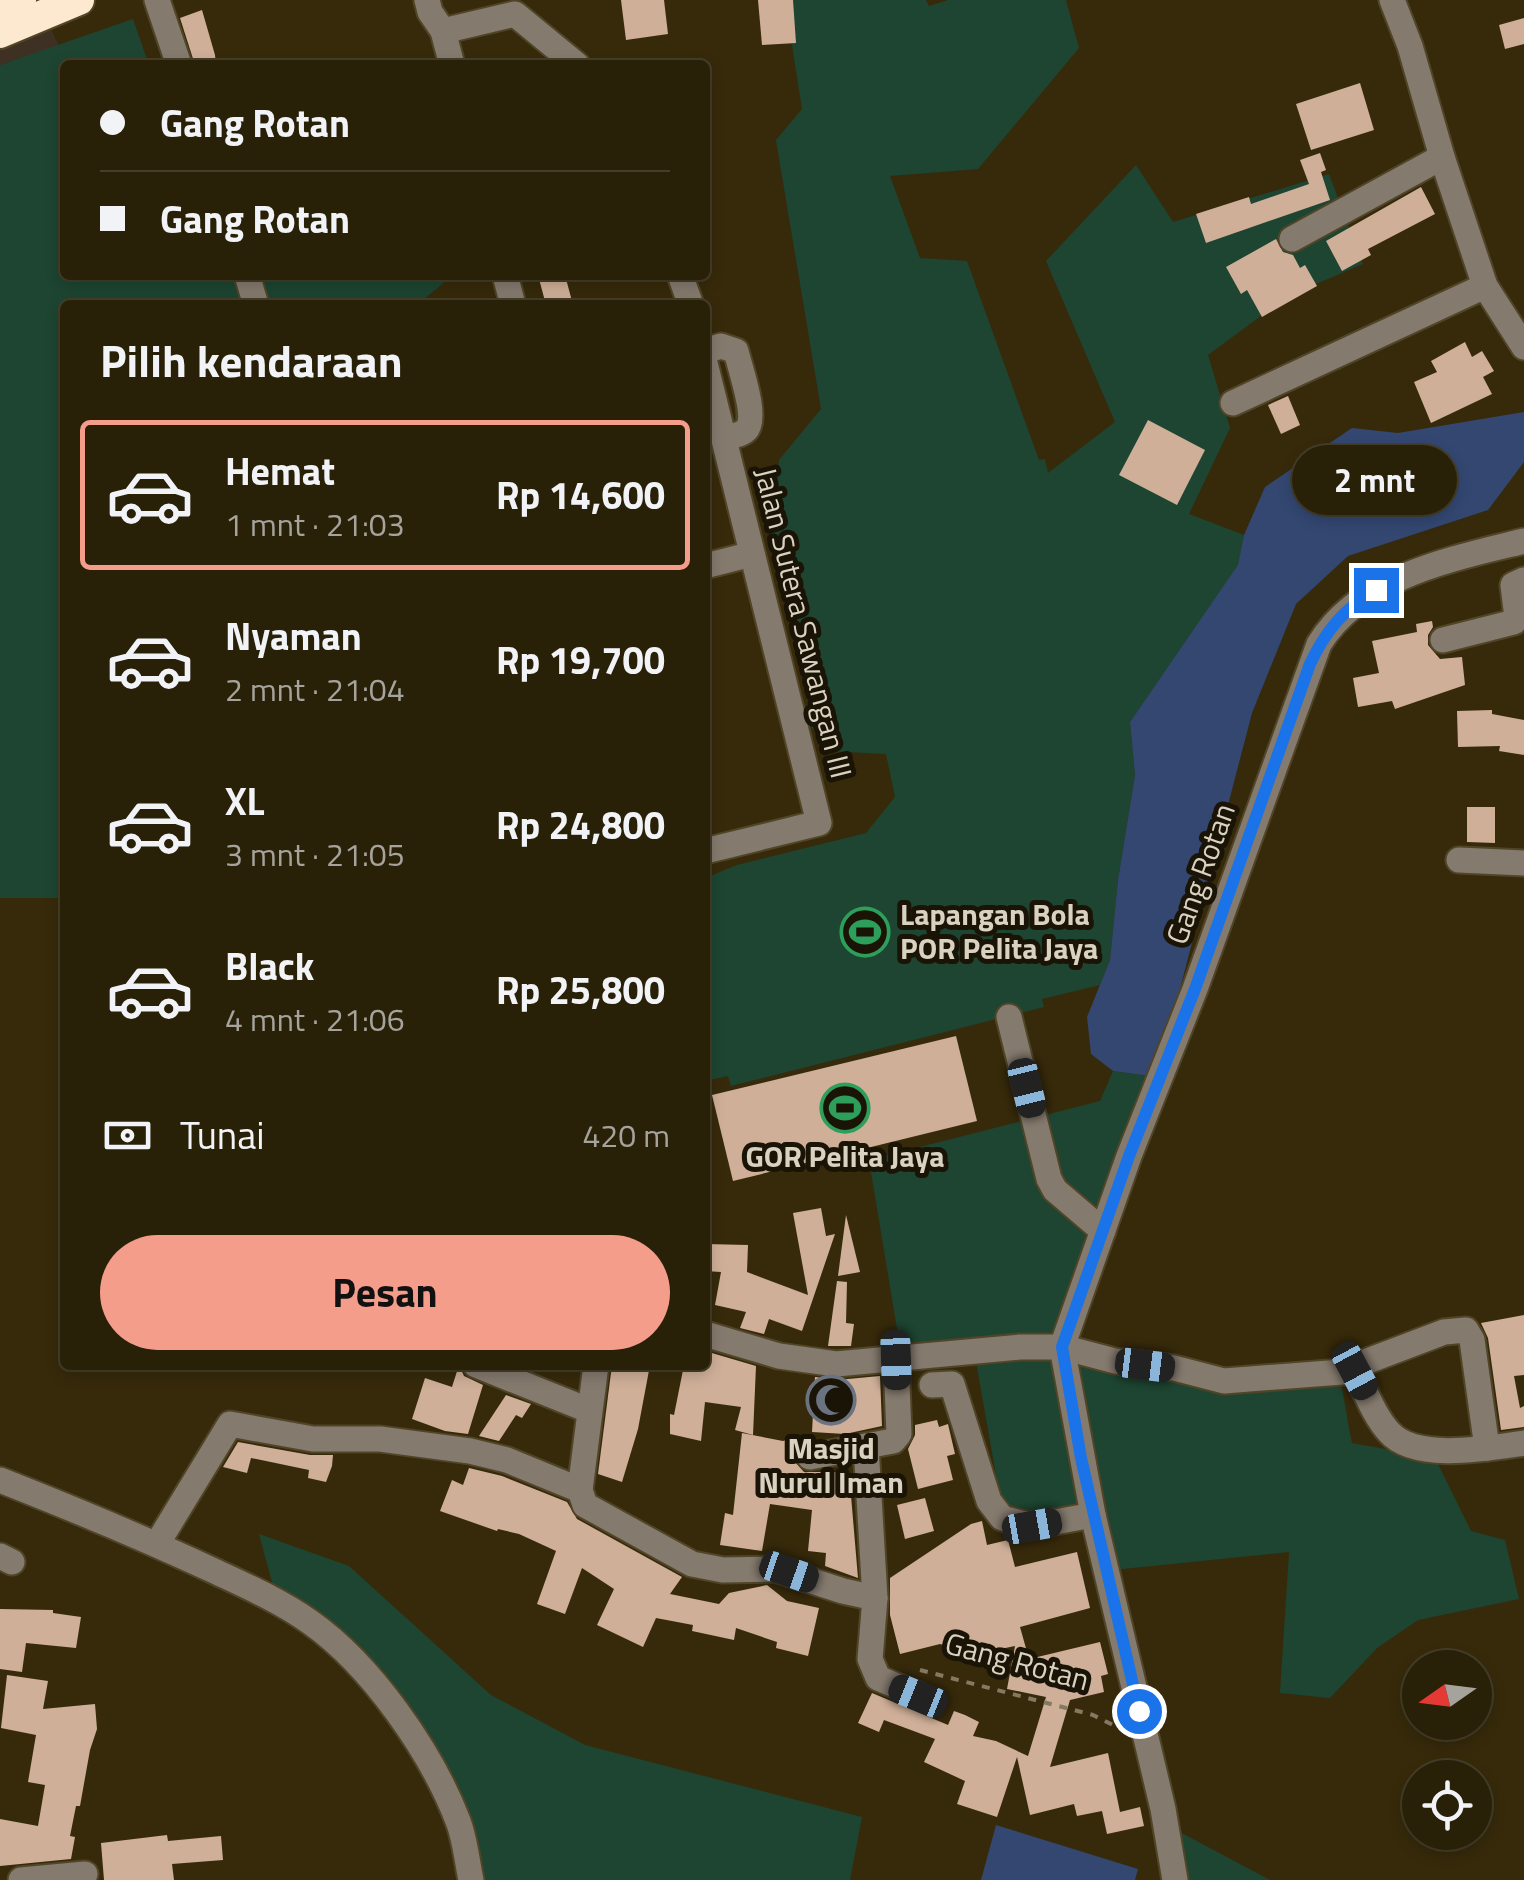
<!DOCTYPE html>
<html lang="id">
<head>
<meta charset="utf-8">
<style>
  :root { --surface:#292008; --page:#352d16; --text:#f1f3f6; --muted:#a5a39c; --line:#453e29; --accent:#f49d8b }
  body { margin:0; font-family:"Titillium Web",sans-serif; background:var(--page); color:var(--text); height:100vh; display:flex; flex-direction:column; font-size:38px; white-space:nowrap }
  * { box-sizing:border-box; margin:0 }
  p { font-size:32px; color:var(--muted) }
  .icon { flex:none; width:55px; height:55px; fill:none; stroke:currentColor; stroke-width:2; stroke-linecap:round; stroke-linejoin:round }
  .map { position:relative; flex:1; overflow:hidden }
  .details { position:absolute; left:60px; top:300px; width:650px; height:1070px; display:flex; flex-direction:column; background:var(--surface); border-radius:10px; box-shadow:0 5px 15px #0003,0 0 0 2px var(--line) }
  .details>* { flex:none }
  .hud { position:absolute; left:60px; top:60px; width:650px; height:220px; border-radius:10px; box-shadow:0 5px 15px #0003,0 0 0 2px var(--line); display:grid; align-content:center; height:220px; padding:0 40px; background:var(--surface) }
  .needle { width:65px; rotate:256deg }
  .controls { position:absolute; left:1402px; top:1650px; display:grid; gap:20px }
  .controls a { display:grid; place-items:center; width:90px; height:90px; border-radius:50%; background:var(--surface); box-shadow:0 5px 15px #0003,0 0 0 2px var(--line); font-size:50px }
  .end { position:absolute; width:45px; height:45px; margin:-22px; border:12px solid #1a73e8; background:#fff; box-shadow:0 0 0 5px #fff }
  .from { border-radius:50% }
  .bubble { position:absolute; height:70px; border-radius:35px; background:var(--surface); box-shadow:0 5px 15px #0003,0 0 0 2px var(--line); font-size:32px; font-weight:700; line-height:70px; text-align:center }
  .car { position:absolute; width:30px; height:60px; margin:-30px -15px; border-radius:12px; box-shadow:0 0 8px 2px #0007; background:linear-gradient(#222 24%,#8ab4d8 0 40%,#222 0 76%,#8ab4d8 0 86%,#222 0) }
  .hud b { display:flex; align-items:center; gap:35px; height:95px; font-size:38px }
  .hud b+b { border-top:2px solid var(--line) }
  .hud i { width:25px; height:25px; background:var(--text) }
  ul { padding:0; list-style:none }
  li { display:flex; align-items:center; gap:30px; height:150px; margin:0 20px 15px; padding:0 20px; border:5px solid transparent; border-radius:10px }
  li div { flex:1 }
  li b { display:block; font-size:38px }
  li em { font-style:normal; font-weight:700 }
  li.active { border-color:var(--accent) }
  li>.icon { width:90px; height:90px; stroke-width:1.5 }
  h2 { padding:0 40px; font-size:45px; line-height:120px }
  .pay { display:flex; align-items:center; gap:25px; height:110px; padding:0 40px; font-size:38px }
  .pay p { margin-inline-start:auto }
  .primary-button { display:flex; gap:20px; margin-top:auto; padding:20px 40px }
  .primary-button a { flex:1; height:115px; border-radius:60px; background:var(--accent); color:#111; font-size:40px; font-weight:700; line-height:115px; text-align:center }
  .map>svg:first-child { display:block }
</style>
</head>
<body>
<div class="map">
<svg width="1524" height="1880" viewBox="0 0 1524 1880">
  <rect width="100%" height="100%" fill="#372a0b"/>
  <!-- commercial -->
  <polygon fill="#3e3123" points="0,0 37,0 59,46 0,65"/>
  <!-- green -->
  <g fill="#1d4531">
    <polygon points="785,0 926,0 929,6 948,0 1066,0 1079,48 978,169 890,176 920,258 967,261 1039,460 1045,459 1048,473 1115,422 1046,261 1136,165 1173,222 1329,174 1363,264 1288,296 1208,355 1230,428 1189,514 1244,535 1239,565 1130,722 1135,775 1118,880 1110,960 1100,985 1042,999 1044,1007 731,1086 728,1076 705,1081 705,878 737,865 866,833 895,797 886,754 828,751 812,728 798,623 772,548 779,460 821,409 776,140 802,109"/>
    <polygon points="133,19 149,65 65,65 65,275 453,275 417,305 65,305 65,898 0,898 0,65"/>
    <path d="M1113 1071 1157 1077 1066 1348 1175 1370 1334 1362C1344 1387 1346 1416 1352 1443L1435 1458 1471 1531 1505 1540 1519 1599 1418 1620 1377 1648 1330 1698 1280 1693 1289 1552 1103 1571 1090 1509 1031 1521 1003 1515 974 1350 901 1353 869 1160 1100 1101Z"/>
    <polygon points="259,1534 349,1566 491,1695 585,1745 862,1817 850,1880 484,1880 469,1813 438,1754 275,1593"/>
    <polygon points="1176,1830 1270,1880 1181,1880"/>
  </g>
  <!-- water -->
  <g fill="#334771">
    <polygon points="1524,412 1524,462 1488,510 1348,556 1296,604 1252,713 1157,1077 1113,1071 1091,1054 1087,1017 1110,960 1118,880 1135,775 1130,722 1238,565 1244,535 1265,487 1352,428 1398,433"/>
    <polygon points="996,1825 1138,1869 1135,1880 981,1880"/>
  </g>
  <!-- building -->
  <g fill="#cfaf98">
    <polygon points="621,0 664,0 668,34 626,40"/>
    <polygon points="758,0 793,0 796,43 762,45"/>
    <polygon points="202,10 215,55 216,65 195,65 180,18"/>
    <polygon points="1524,18 1524,44 1505,49 1499,25"/>
    <polygon points="1360,83 1374,130 1311,150 1296,104"/>
    <polygon points="1320,153 1326,170 1321,172 1330,200 1206,243 1196,214 1249,197 1251,204 1309,184 1300,160"/>
    <polygon points="1421,187 1435,214 1368,249 1371,255 1342,271 1326,241"/>
    <polygon points="1276,239 1283,252 1293,255 1300,268 1305,265 1317,286 1262,317 1247,290 1241,294 1226,267"/>
    <polygon points="538,275 565,275 573,305 546,305"/>
    <polygon points="1465,342 1472,357 1482,351 1494,371 1483,377 1492,394 1431,423 1414,382 1437,372 1431,361"/>
    <polygon points="1288,396 1300,425 1281,434 1268,405"/>
    <polygon points="1148,420 1205,450 1177,505 1119,475"/>
    <polygon points="1432,621 1433,627 1428,635 1428,645 1440,659 1462,657 1465,685 1395,709 1392,701 1358,707 1353,678 1379,673 1372,641 1417,632 1416,624"/>
    <polygon points="1492,710 1492,714 1524,720 1524,755 1499,751 1500,746 1458,747 1457,711"/>
    <polygon points="1467,807 1495,807 1495,843 1467,842"/>
    <polygon points="956,1036 977,1121 733,1181 712,1095"/>
    <polygon points="821,1208 826,1236 835,1234 802,1331 769,1319 764,1334 740,1328 746,1312 715,1305 721,1272 705,1271 705,1244 748,1245 747,1272 808,1295 793,1213"/>
    <polygon points="846,1215 860,1272 838,1276"/>
    <polygon points="837,1281 847,1282 846,1323 854,1324 851,1346 828,1346"/>
    <polygon points="1524,1315 1524,1375 1514,1376 1520,1408 1524,1406 1524,1427 1501,1430 1488,1338 1481,1323"/>
    <polygon points="705,1351 756,1366 753,1435 735,1430 741,1407 705,1402 701,1441 670,1434 670,1414 674,1415 684,1365 705,1365"/>
    <polygon points="459,1365 464,1376 483,1385 468,1434 445,1431 412,1419 425,1378 452,1387"/>
    <polygon points="612,1365 650,1365 638,1429 622,1482 598,1474"/>
    <polygon points="880,1376 882,1426 845,1434 812,1432 815,1377 837,1380"/>
    <polygon points="506,1395 531,1404 522,1418 516,1415 499,1441 479,1436"/>
    <polygon points="937,1420 939,1427 948,1424 955,1454 947,1456 953,1480 918,1489 908,1449 915,1435 915,1425"/>
    <polygon points="742,1433 783,1441 795,1437 797,1447 794,1461 804,1472 849,1472 858,1578 825,1566 826,1553 808,1551 812,1510 770,1504 762,1551 720,1545 725,1513 733,1515"/>
    <polygon points="238,1442 310,1455 333,1455 332,1466 326,1482 308,1478 309,1470 251,1458 247,1473 223,1467"/>
    <polygon points="469,1468 502,1476 567,1502 577,1519 682,1577 670,1594 719,1604 729,1593 767,1585 787,1601 819,1608 808,1656 776,1648 777,1642 736,1628 734,1640 692,1631 693,1625 656,1618 643,1647 597,1625 614,1589 582,1568 565,1614 537,1604 556,1551 519,1534 498,1529 497,1531 440,1511 452,1480 463,1485"/>
    <polygon points="925,1498 934,1531 905,1539 897,1505"/>
    <polygon points="982,1521 987,1545 1008,1540 1015,1567 1077,1552 1090,1608 1020,1627 1029,1659 1100,1642 1108,1674 1101,1676 1104,1692 1070,1700 1050,1767 1108,1753 1120,1812 1140,1807 1144,1826 1107,1834 1102,1811 1077,1816 1074,1804 1030,1815 1017,1757 997,1817 957,1804 965,1781 924,1762 935,1739 884,1720 879,1732 858,1723 872,1693 948,1725 954,1711 965,1715 979,1722 973,1736 996,1741 1028,1756 1046,1697 1007,1689 1015,1646 976,1654 940,1644 900,1654 890,1615 890,1578 971,1524"/>
    <polygon points="0,1609 53,1610 53,1613 81,1617 76,1648 26,1643 22,1672 0,1669"/>
    <polygon points="7,1675 48,1681 43,1709 95,1704 97,1729 90,1750 80,1806 76,1806 70,1836 75,1837 71,1859 0,1866 0,1819 38,1826 45,1785 28,1782 36,1735 1,1728"/>
    <polygon points="167,1835 168,1841 221,1836 223,1860 172,1864 174,1880 104,1880 101,1843"/>
  </g>
  <g fill="none" stroke-linecap="round" stroke-linejoin="round">
    <!-- minor casing -->
    <g stroke="#514528" stroke-width="29">
      <g id="minor">
        <polyline points="157,0 179,65"/>
        <polyline points="427,0 430,12 443,31 452,65"/>
        <polyline points="1392,0 1410,46 1442,157 1485,286 1524,347"/>
        <polyline points="443,31 515,14 577,65"/>
        <polyline points="1292,239 1442,157"/>
        <polyline points="247,275 256,305"/>
        <polyline points="505,275 513,305"/>
        <polyline points="680,275 691,305"/>
        <path d="M705 351 721 346 736 351C740 368 758 418 746 430 741 435 731 436 724 438"/>
        <polyline points="705,363 819,823 705,851"/>
        <polyline points="1233,403 1485,286"/>
        <polyline points="705,566 752,554"/>
        <polyline points="1443,640 1514,622 1517,618 1513,585 1524,580"/>
        <polyline points="1459,860 1524,863"/>
        <polyline points="1009,1017 1049,1179 1055,1190 1103,1231"/>
        <path d="M705 1334 779 1356 836 1364 1020 1347H1062L1115 1361 1174 1368 1224 1381 1355 1371C1365 1390 1374 1416 1389 1432 1415 1462 1489 1448 1524 1443"/>
        <polyline points="896,1360 899,1434 893,1441 866,1446 875,1598 870,1659 878,1678 918,1695"/>
        <polyline points="476,1365 588,1410"/>
        <polyline points="596,1365 580,1490 585,1505 692,1564 723,1570 775,1569 843,1591 875,1598"/>
        <polyline points="1355,1371 1365,1362 1444,1332 1466,1330 1472,1340 1487,1448"/>
        <polyline points="932,1385 952,1384 989,1501 1002,1518 1033,1526 1093,1515"/>
        <polyline points="810,1457 866,1446"/>
        <path d="M0 1480C71 1508 141 1537 210 1569 244 1585 279 1600 310 1622 371 1665 431 1751 458 1821 465 1839 467 1861 471 1880"/>
        <polyline points="157,1544 230,1424 313,1439 380,1439 470,1451 507,1460 580,1490"/>
        <polyline points="0,1556 12,1562"/>
        <polyline points="21,1880 85,1874"/>
        <path d="M1175 1880 1163 1809 1093 1515 1062 1347 1129 1156 1195 989 1319 644C1361 576 1452 559 1524 541"/>
      </g>
    </g>
    <!-- highway casing -->
    <g stroke="#514528" stroke-width="34">
      <g id="highway">
        <polyline points="0,9 21,0"/>
        <polyline points="0,33 79,0"/>
      </g>
    </g>
    <!-- path -->
    <polyline stroke="#847961" stroke-width="4" stroke-dasharray="8 8" stroke-linecap="butt" points="920,1670 1093,1715 1121,1729"/>
    <!-- minor -->
    <use href="#minor" stroke="#857a6e" stroke-width="25"/>
    <!-- highway -->
    <use href="#highway" stroke="#fde8d0" stroke-width="30"/>
  </g>
  <g fill="none" stroke-linecap="round" stroke-linejoin="round">
    <!-- route -->
    <path stroke="#1a73e8" stroke-width="12" d="M1139 1711 1081 1458 1062 1347 1129 1156 1195 989 1310 664C1326 630 1344 609 1376 590"/>
  </g>
  <!-- icons -->
  <defs>
    <g id="stadium-ring" transform="scale(2.5)"><circle r="9.5" fill="#1a1407" stroke="#2e9e5b" stroke-width="1.5"/><path d="M0-5a6.5 5 0 1 0 0 10a6.5 5 0 1 0 0-10ZM-3.5-1.8h7v3.6h-7Z" fill="#2e9e5b"/></g>
    <g id="mosque-ring" transform="scale(2.5)"><circle r="9.5" fill="#1a1407" stroke="#6b7280" stroke-width="1.5"/><path d="M3.5-4.9A6 6 0 1 0 3.5 4.9A5 5 0 1 1 3.5-4.9Z" fill="#6b7280"/></g>
  </defs>
  <g fill-rule="evenodd">
    <use href="#stadium-ring" x="865" y="932"/>
    <use href="#stadium-ring" x="845" y="1108"/>
    <use href="#mosque-ring" x="831" y="1400"/>
  </g>
  <g text-anchor="middle" stroke-width="10" stroke-linejoin="round" paint-order="stroke">
    <!-- street labels -->
    <g font-size="30" fill="#dad2c1" stroke="#1a1407">
      <text transform="translate(803 623) rotate(76)" y="10">Jalan Sutera Sawangan III</text>
      <text transform="translate(1201 874) rotate(-70)" y="10">Gang Rotan</text>
      <text transform="translate(1017 1662) rotate(15)" y="10">Gang Rotan</text>
    </g>
    <!-- poi labels -->
    <g font-size="30" font-weight="bold" fill="#dad2c1" stroke="#1a1407">
      <text x="900" y="925" text-anchor="start">Lapangan Bola<tspan x="900" dy="34">POR Pelita Jaya</tspan></text>
      <text x="845" y="1167">GOR Pelita Jaya</text>
      <text x="831" y="1459">Masjid<tspan x="831" dy="34">Nurul Iman</tspan></text>
    </g>
  </g>
</svg>
<div class="controls">
<a><svg class="needle" viewBox="-14 -14 28 28"><path d="M0-13l5 13h-10z" fill="#e53935"/><path d="M0 13l5-13h-10z" fill="#a5a39c"/></svg></a>
<a><svg class="icon" aria-label="locate" viewBox="0 0 24 24"><circle cx="12" cy="12" r="6"/><path d="M12 2v4M12 18v4M2 12h4M18 12h4"/></svg></a>
</div>
<i class="end from" style="left:1139px;top:1711px"></i>
<i class="end" style="left:1376px;top:590px"></i>
<div class="bubble" style="left:1292px;top:445px;width:165px">2 mnt</div>
<i class="car" style="left:1027px;top:1088px;rotate:166deg"></i>
<i class="car" style="left:896px;top:1360px;rotate:178deg"></i>
<i class="car" style="left:1145px;top:1365px;rotate:97deg"></i>
<i class="car" style="left:1355px;top:1371px;rotate:152deg"></i>
<i class="car" style="left:1032px;top:1526px;rotate:80deg"></i>
<i class="car" style="left:789px;top:1572px;rotate:109deg"></i>
<i class="car" style="left:918px;top:1696px;rotate:292deg"></i>
<div class="hud">
<b><i class="from"></i>Gang Rotan</b>
<b><i></i>Gang Rotan</b>
</div>
<section class="details">
<h2>Pilih kendaraan</h2>
<ul>
<li class="active"><svg class="icon" aria-label="car" viewBox="0 0 24 24"><path d="M5 17H2v-5l4-1 3-4h7l3 4 3 1v5h-3M9 17h6M6 11h13"/><circle cx="7" cy="17" r="2"/><circle cx="17" cy="17" r="2"/></svg><div><b>Hemat</b><p>1 mnt · 21:03</p></div><em>Rp 14,600</em></li>
<li><svg class="icon" aria-label="car" viewBox="0 0 24 24"><path d="M5 17H2v-5l4-1 3-4h7l3 4 3 1v5h-3M9 17h6M6 11h13"/><circle cx="7" cy="17" r="2"/><circle cx="17" cy="17" r="2"/></svg><div><b>Nyaman</b><p>2 mnt · 21:04</p></div><em>Rp 19,700</em></li>
<li><svg class="icon" aria-label="car" viewBox="0 0 24 24"><path d="M5 17H2v-5l4-1 3-4h7l3 4 3 1v5h-3M9 17h6M6 11h13"/><circle cx="7" cy="17" r="2"/><circle cx="17" cy="17" r="2"/></svg><div><b>XL</b><p>3 mnt · 21:05</p></div><em>Rp 24,800</em></li>
<li><svg class="icon" aria-label="car" viewBox="0 0 24 24"><path d="M5 17H2v-5l4-1 3-4h7l3 4 3 1v5h-3M9 17h6M6 11h13"/><circle cx="7" cy="17" r="2"/><circle cx="17" cy="17" r="2"/></svg><div><b>Black</b><p>4 mnt · 21:06</p></div><em>Rp 25,800</em></li>
</ul>
<div class="pay"><svg class="icon" aria-label="cash" viewBox="0 0 24 24"><path d="M3 7h18v10H3z"/><circle cx="12" cy="12" r="2"/></svg>Tunai<p>420 m</p></div>
<div class="primary-button"><a>Pesan</a></div>
</section>
</div>
</body>
</html>
